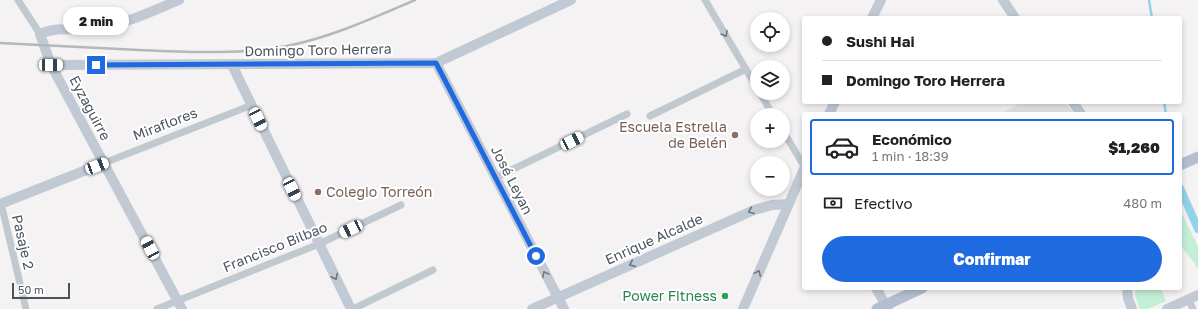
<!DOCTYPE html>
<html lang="es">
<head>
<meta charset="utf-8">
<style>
  :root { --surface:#fff; --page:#f6f6f6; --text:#222; --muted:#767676; --line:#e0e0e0; --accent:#1f69e1 }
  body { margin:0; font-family:"Golos Text",sans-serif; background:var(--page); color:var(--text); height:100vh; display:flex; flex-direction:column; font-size:15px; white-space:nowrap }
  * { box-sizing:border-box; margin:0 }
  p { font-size:13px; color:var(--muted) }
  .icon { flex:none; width:22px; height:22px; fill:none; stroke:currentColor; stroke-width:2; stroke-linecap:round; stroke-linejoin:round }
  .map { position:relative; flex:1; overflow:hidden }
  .drawer { position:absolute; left:802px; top:112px; width:380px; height:178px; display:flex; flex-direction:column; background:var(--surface); border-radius:4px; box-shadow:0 2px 6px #0003 }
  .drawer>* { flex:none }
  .banner { position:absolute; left:802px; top:16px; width:380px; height:88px; border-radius:4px; box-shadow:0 2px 6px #0003; display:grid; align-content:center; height:88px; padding:0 20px; background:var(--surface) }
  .controls { position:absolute; left:750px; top:12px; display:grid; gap:8px }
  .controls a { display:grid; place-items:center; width:40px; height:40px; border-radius:50%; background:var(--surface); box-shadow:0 2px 6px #0003; font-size:20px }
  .scale { position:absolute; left:12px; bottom:10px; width:58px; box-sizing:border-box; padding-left:4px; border:2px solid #4a545f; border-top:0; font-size:11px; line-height:14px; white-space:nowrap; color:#4a545f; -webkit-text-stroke:3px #fff; paint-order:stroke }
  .end { position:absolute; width:18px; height:18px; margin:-9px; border:5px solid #1f69e1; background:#fff; box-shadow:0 0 0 2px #fff }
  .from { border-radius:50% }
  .bubble { position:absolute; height:28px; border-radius:14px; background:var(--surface); box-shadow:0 2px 6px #0003; font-size:13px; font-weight:800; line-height:28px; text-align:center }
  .car { position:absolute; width:12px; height:24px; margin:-12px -6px; border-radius:5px; box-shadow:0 0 3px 1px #0007; background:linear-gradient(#fff 24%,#345 0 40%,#fff 0 76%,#345 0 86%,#fff 0) }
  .banner b { display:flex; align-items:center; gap:14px; height:38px; font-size:15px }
  .banner b+b { border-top:1px solid var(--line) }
  .banner i { width:10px; height:10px; background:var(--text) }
  ul { padding:7px 0 0; list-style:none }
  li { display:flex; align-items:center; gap:12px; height:56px; margin:0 8px 6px; padding:0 12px; border:2px solid transparent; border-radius:4px }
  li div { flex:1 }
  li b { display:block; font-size:15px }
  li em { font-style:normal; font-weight:800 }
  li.current { border-color:var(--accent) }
  li>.icon { width:36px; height:36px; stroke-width:1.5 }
  .pay { display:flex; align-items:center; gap:10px; height:44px; padding:0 20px; font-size:15px }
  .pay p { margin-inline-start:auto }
  .primary-button { display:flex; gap:8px; margin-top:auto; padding:8px 20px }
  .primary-button a { flex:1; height:46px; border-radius:24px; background:var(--accent); color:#fff; font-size:16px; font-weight:800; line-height:46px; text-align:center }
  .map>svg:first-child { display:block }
</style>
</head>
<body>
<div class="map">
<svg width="1198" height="309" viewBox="0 0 1198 309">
  <rect width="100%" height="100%" fill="#f4f2f2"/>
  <!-- education -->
  <polygon fill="#e5e3e4" points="1022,102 1065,102 1074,114 1000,114"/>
  <!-- green -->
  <g fill="#c3efd6">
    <polygon points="1180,209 1198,247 1198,269 1193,261 1180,245"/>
    <polygon points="1136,288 1161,288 1166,301 1148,309 1140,309 1135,295"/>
  </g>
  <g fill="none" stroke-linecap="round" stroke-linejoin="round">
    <!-- stream -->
    <g stroke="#91d3ea" stroke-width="2.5">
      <polyline points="1149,0 1152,18"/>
      <polyline points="1164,102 1166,114"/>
    </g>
    <!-- canal -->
    <polyline stroke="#91d3ea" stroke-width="8" points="1180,188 1198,229"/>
    <!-- street -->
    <g stroke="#c0c8d0" stroke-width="7">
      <polyline points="18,0 40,34"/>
      <polyline points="705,0 757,88"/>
      <polyline points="760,93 773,115"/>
      <polyline points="650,116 746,69"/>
      <polyline points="783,131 804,166"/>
      <polyline points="104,163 252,105"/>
      <polyline points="495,178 627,114"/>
      <polyline points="1,203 26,309"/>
      <polyline points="1188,299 1193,309"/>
      <polyline points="157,309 319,244 401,205"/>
      <polyline points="353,309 433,270"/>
    </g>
    <!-- secondary -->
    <g stroke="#c0c9d4" stroke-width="10">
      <path d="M179 0C155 10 125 24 100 28 80 32 59 25 40 34L51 65 182 309"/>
      <polyline points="1003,0 1015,18"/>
      <polyline points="872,18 881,0"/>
      <polyline points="436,63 564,309"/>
      <polyline points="51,65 436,63 571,0"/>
      <polyline points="232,65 351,309"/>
      <polyline points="1073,102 1081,114"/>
      <polyline points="829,114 835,102"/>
      <polyline points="0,204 104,163"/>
      <polyline points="876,288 888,309"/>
      <polyline points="1127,288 1128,298 1132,309"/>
      <polyline points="532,309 754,210 772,205 788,204"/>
      <polyline points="743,309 804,169"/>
      <polyline points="1167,309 1198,295"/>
    </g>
    <!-- primary -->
    <g stroke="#b3bfcf" stroke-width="11">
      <polyline points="1180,165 1198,157"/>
      <polyline points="877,309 922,288"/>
    </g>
    <!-- rail -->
    <path stroke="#b4b7bc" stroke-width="2.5" d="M0 43C46 45 93 48 139 50 189 52 237 55 287 46 332 37 373 18 415 0"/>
  </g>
  <!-- one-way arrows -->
  <defs><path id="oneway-chevron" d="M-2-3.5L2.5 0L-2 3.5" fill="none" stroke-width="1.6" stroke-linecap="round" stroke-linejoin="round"/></defs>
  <use stroke="#6d7781" href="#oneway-chevron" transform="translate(725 34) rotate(59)"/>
  <g stroke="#6d7782">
    <use href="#oneway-chevron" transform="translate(751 211) rotate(157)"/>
    <use href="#oneway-chevron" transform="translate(632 264) rotate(156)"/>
    <use href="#oneway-chevron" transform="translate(758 273) rotate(-66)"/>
    <use href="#oneway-chevron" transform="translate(545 274) rotate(-118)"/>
    <use href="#oneway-chevron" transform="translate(335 277) rotate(63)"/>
  </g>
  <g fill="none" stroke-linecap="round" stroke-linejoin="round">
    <!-- route -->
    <polyline stroke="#1f69e1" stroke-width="5" points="96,65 436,63 536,256"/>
  </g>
  <!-- markers -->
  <g fill="#8d6e63" stroke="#fff" stroke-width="1.5">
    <circle cx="735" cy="135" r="4"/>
    <circle cx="318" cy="192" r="4"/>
  </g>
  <circle fill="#2e9e5b" stroke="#fff" stroke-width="1.5" cx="725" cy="296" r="4"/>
  <g text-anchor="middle" stroke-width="4" stroke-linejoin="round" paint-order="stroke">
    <!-- street labels -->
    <g font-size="14" fill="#4a545f" stroke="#fff">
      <text transform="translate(318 50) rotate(-1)" y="5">Domingo Toro Herrera</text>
      <text transform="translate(90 108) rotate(62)" y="5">Eyzaguirre</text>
      <text transform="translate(165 124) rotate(-21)" y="5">Miraflores</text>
      <text transform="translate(512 180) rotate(63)" y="5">José Leyan</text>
      <text transform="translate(654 239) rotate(-24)" y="5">Enrique Alcalde</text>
      <text transform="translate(23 242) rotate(77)" y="5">Pasaje 2</text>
      <text transform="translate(275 247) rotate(-22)" y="5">Francisco Bilbao</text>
    </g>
    <!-- education labels -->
    <g font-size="14" fill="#785e54" stroke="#fff" text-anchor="end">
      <text x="727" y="132">Escuela Estrella<tspan x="727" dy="16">de Belén</tspan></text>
      <text x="326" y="197" text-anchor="start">Colegio Torreón</text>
    </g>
    <!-- leisure labels -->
    <g font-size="14" fill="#27864d" stroke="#fff" text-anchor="end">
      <text x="717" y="301">Power Fitness</text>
    </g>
  </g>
</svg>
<div class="controls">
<a><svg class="icon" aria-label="locate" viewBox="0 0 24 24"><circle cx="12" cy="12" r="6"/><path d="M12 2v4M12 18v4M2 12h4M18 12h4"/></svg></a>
<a><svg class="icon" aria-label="layers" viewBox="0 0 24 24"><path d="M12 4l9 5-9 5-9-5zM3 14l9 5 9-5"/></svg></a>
<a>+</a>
<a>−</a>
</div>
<div class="scale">50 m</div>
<i class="end from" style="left:536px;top:256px"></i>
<i class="end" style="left:96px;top:65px"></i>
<div class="bubble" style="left:63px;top:7px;width:66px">2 min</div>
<i class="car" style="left:51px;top:65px;rotate:90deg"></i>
<i class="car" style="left:258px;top:119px;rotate:154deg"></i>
<i class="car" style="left:572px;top:141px;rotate:64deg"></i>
<i class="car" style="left:97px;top:166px;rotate:69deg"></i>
<i class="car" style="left:292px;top:189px;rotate:154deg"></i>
<i class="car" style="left:351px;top:229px;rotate:245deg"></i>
<i class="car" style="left:150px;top:248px;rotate:332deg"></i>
<div class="banner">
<b><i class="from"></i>Sushi Hai</b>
<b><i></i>Domingo Toro Herrera</b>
</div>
<section class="drawer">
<ul>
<li class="current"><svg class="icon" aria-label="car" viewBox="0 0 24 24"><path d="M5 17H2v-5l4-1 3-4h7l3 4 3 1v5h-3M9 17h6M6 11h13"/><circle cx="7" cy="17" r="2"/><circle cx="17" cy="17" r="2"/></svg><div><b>Económico</b><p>1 min · 18:39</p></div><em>$1,260</em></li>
</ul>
<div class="pay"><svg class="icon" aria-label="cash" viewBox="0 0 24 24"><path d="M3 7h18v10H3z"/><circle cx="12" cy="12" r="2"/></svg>Efectivo<p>480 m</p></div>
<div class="primary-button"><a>Confirmar</a></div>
</section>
</div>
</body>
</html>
